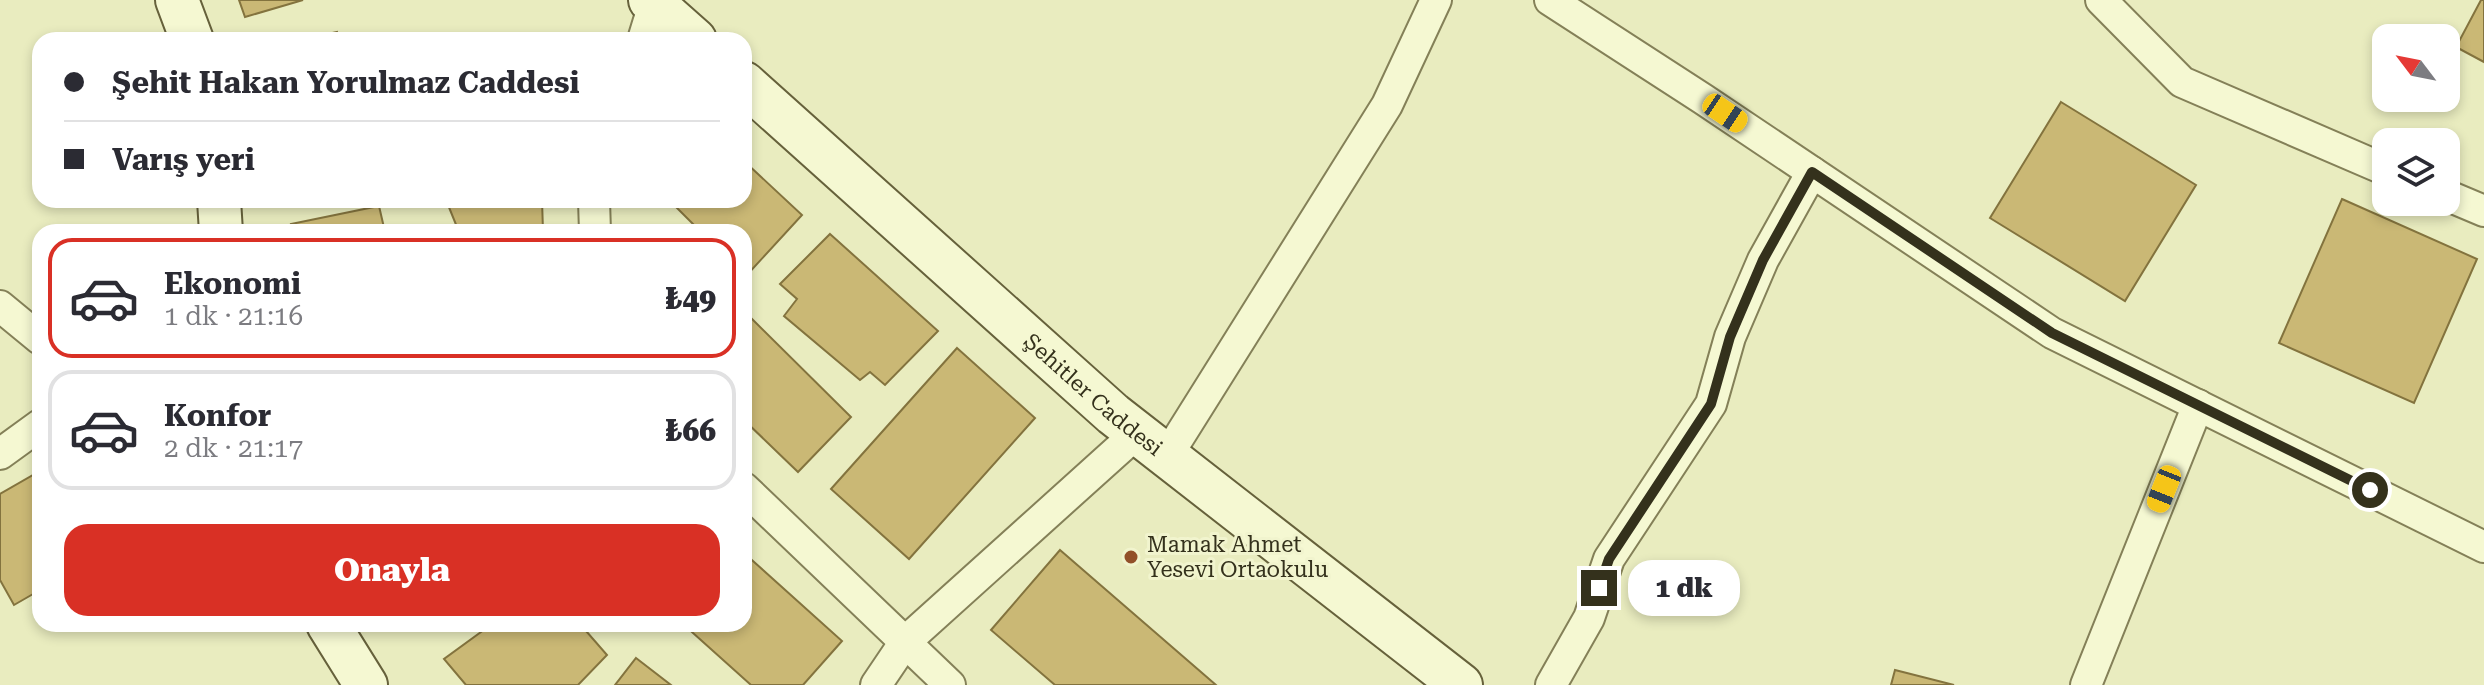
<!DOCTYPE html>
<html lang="tr">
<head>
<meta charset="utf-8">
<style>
  :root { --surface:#fff; --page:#f7f7f7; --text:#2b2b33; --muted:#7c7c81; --line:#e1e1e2; --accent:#d93025 }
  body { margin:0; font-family:"Roboto Serif",serif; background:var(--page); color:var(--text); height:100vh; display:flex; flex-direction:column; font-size:30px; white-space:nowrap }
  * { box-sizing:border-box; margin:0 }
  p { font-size:26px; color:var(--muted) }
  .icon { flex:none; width:44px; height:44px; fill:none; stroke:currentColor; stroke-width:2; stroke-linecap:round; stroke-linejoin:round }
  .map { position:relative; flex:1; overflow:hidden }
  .panel { position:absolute; left:32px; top:224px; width:720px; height:408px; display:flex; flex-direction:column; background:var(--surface); border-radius:24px; box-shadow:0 4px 12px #0003 }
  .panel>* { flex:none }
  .hud { position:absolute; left:32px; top:32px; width:720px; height:176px; border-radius:24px; box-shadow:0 4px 12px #0003; display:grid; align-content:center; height:176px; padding:0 32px; background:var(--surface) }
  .needle { width:52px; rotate:302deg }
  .controls { position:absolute; left:2372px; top:24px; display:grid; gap:16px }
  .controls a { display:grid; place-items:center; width:88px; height:88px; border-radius:16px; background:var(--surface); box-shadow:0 4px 12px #0003; font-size:40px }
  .end { position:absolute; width:36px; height:36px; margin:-18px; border:10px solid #34311c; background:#fff; box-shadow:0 0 0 4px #fff }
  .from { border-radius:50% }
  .bubble { position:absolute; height:56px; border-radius:24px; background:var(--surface); box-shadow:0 4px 12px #0003; font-size:26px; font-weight:800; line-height:56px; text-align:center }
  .car { position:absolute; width:24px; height:48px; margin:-24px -12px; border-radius:10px; box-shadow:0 0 6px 2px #0007; background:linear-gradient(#f5c518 24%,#345 0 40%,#f5c518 0 76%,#345 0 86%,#f5c518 0) }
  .hud b { display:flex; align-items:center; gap:28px; height:76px; font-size:30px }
  .hud b+b { border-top:2px solid var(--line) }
  .hud i { width:20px; height:20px; background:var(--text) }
  ul { padding:14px 0 0; list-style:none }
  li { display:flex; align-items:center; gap:24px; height:120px; margin:0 16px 12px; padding:0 16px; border:4px solid var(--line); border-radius:24px }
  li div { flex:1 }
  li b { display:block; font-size:30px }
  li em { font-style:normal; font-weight:800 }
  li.on { border-color:var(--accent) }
  li>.icon { width:72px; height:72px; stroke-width:1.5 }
  .cta { display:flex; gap:16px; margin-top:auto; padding:16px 32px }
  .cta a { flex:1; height:92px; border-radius:24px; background:var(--accent); color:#fff; font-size:32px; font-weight:800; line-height:92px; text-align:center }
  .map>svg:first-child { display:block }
</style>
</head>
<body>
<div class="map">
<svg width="2484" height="685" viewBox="0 0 2484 685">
  <rect width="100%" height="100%" fill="#e9ecbf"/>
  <!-- building -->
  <g fill="#cab875" stroke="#83733e" stroke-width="2">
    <polygon points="239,0 303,0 245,17"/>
    <polygon points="2481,0 2484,0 2484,62 2456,47"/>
    <polygon points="337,32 339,40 301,40"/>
    <polygon points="2061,102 2196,185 2125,301 1990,218"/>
    <polygon points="744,161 802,215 746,276 744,232 701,232 669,200 744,200"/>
    <polygon points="2342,199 2477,259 2414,403 2279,343"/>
    <polygon points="446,200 542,200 543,231 459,232"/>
    <polygon points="379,206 385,232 293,232 291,224"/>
    <polygon points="830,234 938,331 885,385 870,372 860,380 784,316 797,299 780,284"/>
    <polygon points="744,311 851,417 798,472 744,420"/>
    <polygon points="957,348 1035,418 909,559 831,489"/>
    <polygon points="40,471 40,590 14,605 0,580 0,494"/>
    <polygon points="1060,550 1216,685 1055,685 991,630"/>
    <polygon points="744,553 842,641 803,685 751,685 683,624 744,624"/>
    <polygon points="492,624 580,624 607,655 578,685 466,685 444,659"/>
    <polygon points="636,658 671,685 615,685"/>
    <polygon points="1895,670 1954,685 1891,685"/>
  </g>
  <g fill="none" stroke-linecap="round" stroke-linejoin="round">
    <!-- street casing -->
    <g stroke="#848058" stroke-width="34">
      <g id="street">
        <polyline points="1550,0 1703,99 2052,333 2484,547"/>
        <polyline points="2101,0 2182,82 2386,170"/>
        <polyline points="643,40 654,4"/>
        <polyline points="2446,195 2484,211"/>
        <polyline points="594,200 595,232"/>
        <polyline points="0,306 40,339"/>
        <polyline points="0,454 40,425"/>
        <polyline points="1167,456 1387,105 1436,0"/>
        <polyline points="744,488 950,685"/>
        <polyline points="876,685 905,642 1137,433"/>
        <polyline points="1551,685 1589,618 1609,559 1711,404 1730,337 1763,260 1812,172"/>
        <polyline points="2086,685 2198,405"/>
      </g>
    </g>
    <!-- secondary casing -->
    <g stroke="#66613b" stroke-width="46">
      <g id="secondary">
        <polyline points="177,0 192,40"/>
        <polyline points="650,0 695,40"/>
        <path id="s1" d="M744 83 1113 414 1461 685"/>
        <polyline points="219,200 221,232"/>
        <polyline points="328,624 366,685"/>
      </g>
    </g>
    <!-- street -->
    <use href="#street" stroke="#f5f8d2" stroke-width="30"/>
    <!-- secondary -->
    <use href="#secondary" stroke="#f5f8d2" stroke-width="42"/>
  </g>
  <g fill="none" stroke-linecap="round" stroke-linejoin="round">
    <!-- route -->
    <polyline stroke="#34311c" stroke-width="10" points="1599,588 1609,559 1711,404 1730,337 1763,260 1812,172 2052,333 2370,490"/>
  </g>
  <!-- markers -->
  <circle fill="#925029" stroke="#f1f4ce" stroke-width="3" cx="1131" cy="557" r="8"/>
  <g text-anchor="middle" stroke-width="6" stroke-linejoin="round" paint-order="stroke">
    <!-- street labels -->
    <g font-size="22" fill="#34311c" stroke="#f1f4ce">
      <text dy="8" stroke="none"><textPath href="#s1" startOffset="468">Şehitler Caddesi</textPath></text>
    </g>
    <!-- poi labels -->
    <g font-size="22" fill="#34311c" stroke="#f1f4ce" text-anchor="start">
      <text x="1147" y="552">Mamak Ahmet<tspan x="1147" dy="25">Yesevi Ortaokulu</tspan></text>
    </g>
  </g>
</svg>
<div class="controls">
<a><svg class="needle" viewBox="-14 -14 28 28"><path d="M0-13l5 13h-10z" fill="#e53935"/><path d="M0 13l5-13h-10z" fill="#7c7c81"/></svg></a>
<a><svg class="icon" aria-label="layers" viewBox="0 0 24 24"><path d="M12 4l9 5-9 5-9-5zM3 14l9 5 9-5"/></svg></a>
</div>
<i class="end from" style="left:2370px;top:490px"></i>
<i class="end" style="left:1599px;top:588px"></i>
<div class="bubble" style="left:1628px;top:560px;width:112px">1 dk</div>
<i class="car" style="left:1725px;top:113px;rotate:124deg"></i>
<i class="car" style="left:2164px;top:489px;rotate:202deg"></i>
<div class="hud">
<b><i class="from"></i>Şehit Hakan Yorulmaz Caddesi</b>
<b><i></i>Varış yeri</b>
</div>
<section class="panel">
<ul>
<li class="on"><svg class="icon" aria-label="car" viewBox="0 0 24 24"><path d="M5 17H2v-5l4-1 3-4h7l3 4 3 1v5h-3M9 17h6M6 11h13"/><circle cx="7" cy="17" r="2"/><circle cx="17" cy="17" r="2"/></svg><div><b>Ekonomi</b><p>1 dk · 21:16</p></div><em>₺49</em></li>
<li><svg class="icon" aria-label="car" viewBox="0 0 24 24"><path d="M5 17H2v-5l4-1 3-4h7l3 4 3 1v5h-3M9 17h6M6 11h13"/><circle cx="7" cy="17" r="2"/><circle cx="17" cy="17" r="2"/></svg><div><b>Konfor</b><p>2 dk · 21:17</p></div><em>₺66</em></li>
</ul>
<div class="cta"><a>Onayla</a></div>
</section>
</div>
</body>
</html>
